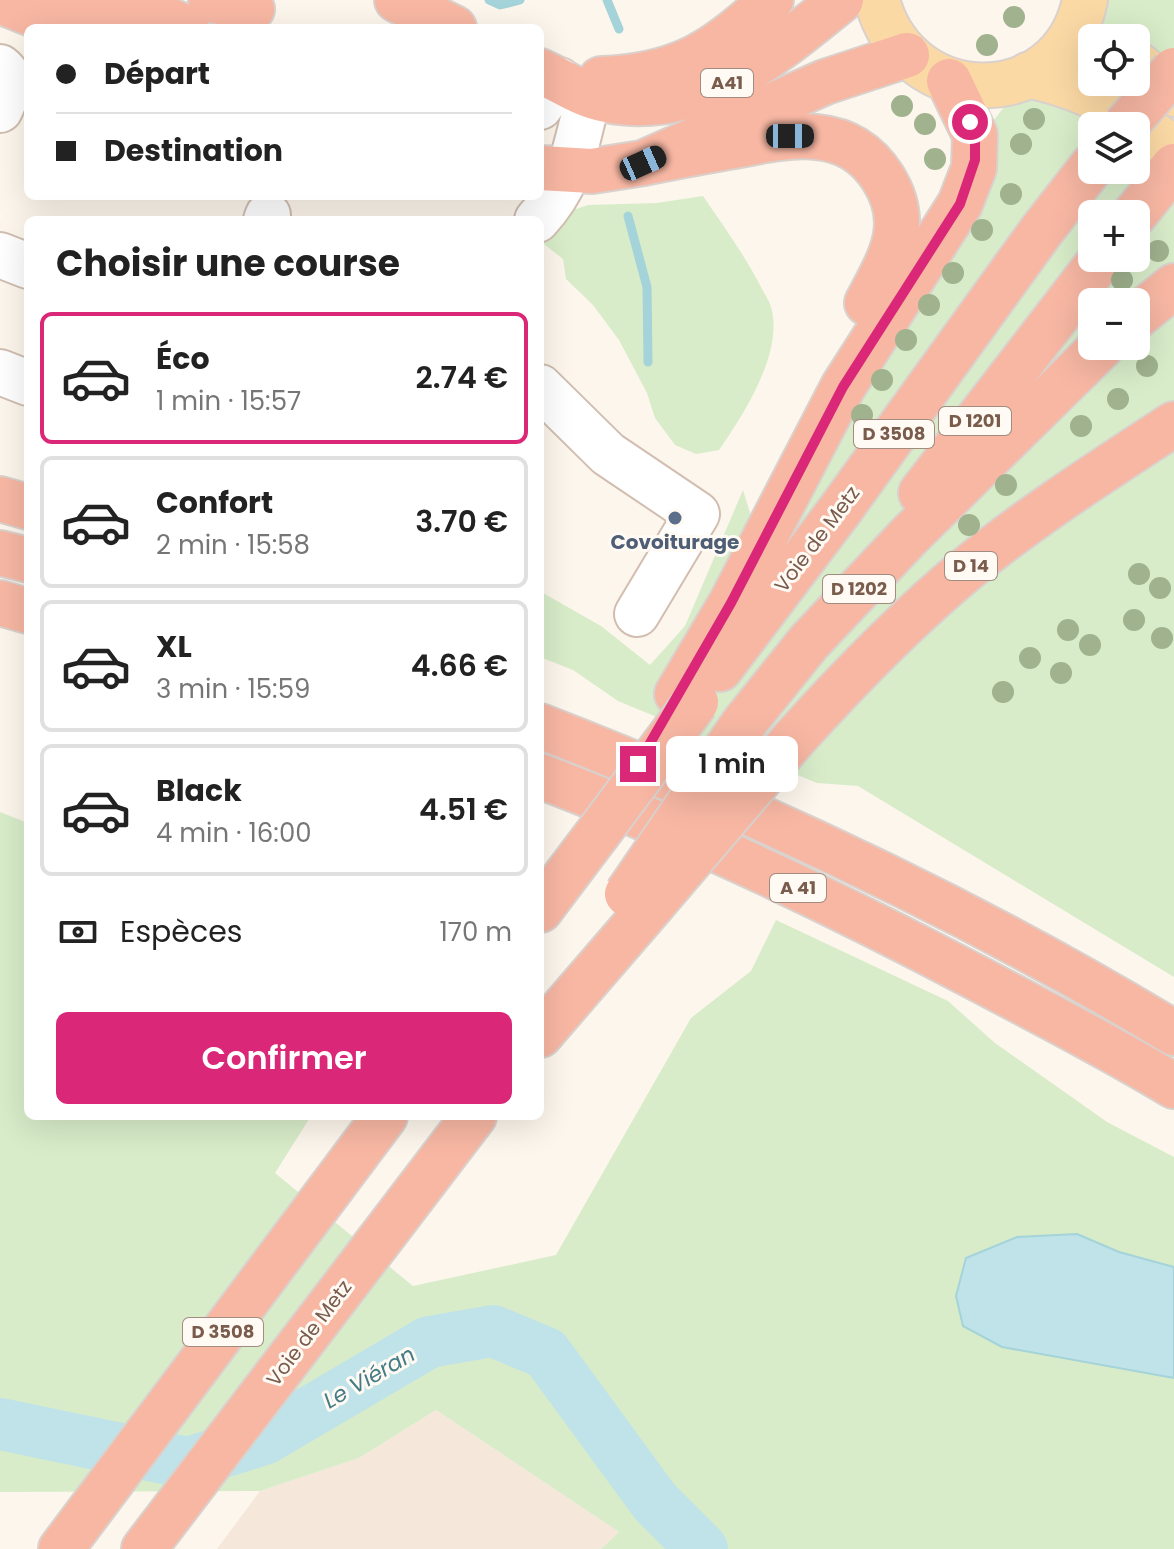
<!DOCTYPE html>
<html lang="fr">
<head>
<meta charset="utf-8">
<style>
  :root { --surface:#fff; --page:#f6f6f6; --text:#222; --muted:#767676; --line:#e0e0e0; --accent:#db2777 }
  body { margin:0; font-family:Poppins,sans-serif; background:var(--page); color:var(--text); height:100vh; display:flex; flex-direction:column; font-size:30px; white-space:nowrap }
  * { box-sizing:border-box; margin:0 }
  p { font-size:26px; color:var(--muted) }
  .icon { flex:none; width:44px; height:44px; fill:none; stroke:currentColor; stroke-width:2; stroke-linecap:round; stroke-linejoin:round }
  .map { position:relative; flex:1; overflow:hidden }
  .sheet { position:absolute; left:24px; top:216px; width:520px; height:904px; display:flex; flex-direction:column; background:var(--surface); border-radius:12px; box-shadow:0 8px 32px #0002 }
  .sheet>* { flex:none }
  .hud { position:absolute; left:24px; top:24px; width:520px; height:176px; border-radius:12px; box-shadow:0 8px 32px #0002; display:grid; align-content:center; height:176px; padding:0 32px; background:var(--surface) }
  .buttons { position:absolute; left:1078px; top:24px; display:grid; gap:16px }
  .buttons a { display:grid; place-items:center; width:72px; height:72px; border-radius:12px; background:var(--surface); box-shadow:0 8px 32px #0002; font-size:40px }
  .end { position:absolute; width:36px; height:36px; margin:-18px; border:10px solid #db2777; background:#fff; box-shadow:0 0 0 4px #fff }
  .from { border-radius:50% }
  .bubble { position:absolute; height:56px; border-radius:12px; background:var(--surface); box-shadow:0 8px 32px #0002; font-size:26px; font-weight:600; line-height:56px; text-align:center }
  .car { position:absolute; width:24px; height:48px; margin:-24px -12px; border-radius:10px; box-shadow:0 0 6px 2px #0007; background:linear-gradient(#222 24%,#8ab4d8 0 40%,#222 0 76%,#8ab4d8 0 86%,#222 0) }
  .hud b { display:flex; align-items:center; gap:28px; height:76px; font-size:30px }
  .hud b+b { border-top:2px solid var(--line) }
  .hud i { width:20px; height:20px; background:var(--text) }
  ul { padding:0; list-style:none }
  li { display:flex; align-items:center; gap:24px; height:132px; margin:0 16px 12px; padding:0 16px; border:4px solid var(--line); border-radius:12px }
  li div { flex:1 }
  li b { display:block; font-size:30px }
  li em { font-style:normal; font-weight:600 }
  li.current { border-color:var(--accent) }
  li>.icon { width:72px; height:72px; stroke-width:1.5 }
  h2 { padding:0 32px; font-size:36px; line-height:96px }
  .pay { display:flex; align-items:center; gap:20px; height:88px; padding:0 32px; font-size:30px }
  .pay p { margin-inline-start:auto }
  .button { display:flex; gap:16px; margin-top:auto; padding:16px 32px }
  .button a { flex:1; height:92px; border-radius:12px; background:var(--accent); color:#fff; font-size:32px; font-weight:600; line-height:92px; text-align:center }
  .map>svg:first-child { display:block }
</style>
</head>
<body>
<div class="map">
<svg width="1174" height="1549" viewBox="0 0 1174 1549">
  <rect width="100%" height="100%" fill="#fdf6ec"/>
  <!-- residential -->
  <polygon fill="#f5e8da" points="436,1410 619,1532 601,1549 217,1549 260,1491 359,1458"/>
  <!-- green -->
  <g fill="#d8ecc9" fill-rule="evenodd">
    <path d="M1089 0H1174V977L858 786 817 783 795 774 618 701 573 670 540 657V598L543 593 601 626 650 665 685 626 743 490 760 545 943 198 951 174ZM1092 38H1136V82H1092ZM1092 126H1136V170H1092ZM1092 214H1136V258H1092ZM1092 302H1136V346H1092Z"/>
    <path d="M703 196C723 225 743 253 760 285 763 292 769 300 771 307 784 352 744 414 719 450L696 454 675 445 655 418 647 393 619 340 593 305 566 279 563 259 540 241 555 216 588 205 657 203Z"/>
    <polygon points="0,812 28,823 28,1116 311,1116 275,1173 413,1286 556,1255 691,1018 751,971 776,920 948,1001 995,1043 1107,1122 1174,1157 1174,1549 601,1549 619,1532 436,1410 359,1458 260,1491 0,1492"/>
  </g>
  <!-- water -->
  <polygon fill="#bfe3e8" stroke="#a5d3da" stroke-width="2" points="1077,1234 1119,1252 1174,1267 1174,1378 1002,1347 963,1326 956,1296 966,1258 1017,1237"/>
  <g fill="none" stroke-linecap="round" stroke-linejoin="round">
    <!-- stream -->
    <g stroke="#a5d3da" stroke-width="9">
      <polyline points="489,0 500,5 520,0"/>
      <polyline points="607,0 619,29"/>
      <polyline points="628,216 647,287 648,362"/>
    </g>
    <!-- river -->
    <polyline stroke="#bfe3e8" stroke-width="52" points="0,1424 188,1463 264,1439 429,1342 493,1331 546,1353 655,1502 702,1549"/>
    <!-- minor casing -->
    <g stroke="#d1beb0" stroke-width="48">
      <g id="minor">
        <path d="M0 67C16 79 7 94 0 110"/>
        <polyline points="540,107 559,80"/>
        <polyline points="266,220 268,215"/>
        <path d="M537 220C574 180 575 145 589 95"/>
        <polyline points="0,255 28,266"/>
        <polyline points="0,372 28,383"/>
        <polyline points="540,387 608,454 697,514 637,614"/>
      </g>
    </g>
    <!-- major casing -->
    <g stroke="#dad1cd" stroke-width="48">
      <g id="major">
        <path d="M877 0C907 114 1062 114 1085 0"/>
        <polyline points="1136,63 1174,94"/>
        <path d="M1028 75C1095 90 1120 109 1174 149"/>
      </g>
    </g>
    <!-- highway casing -->
    <g stroke="#dad1cd" stroke-width="48">
      <g id="highway">
        <polyline points="61,0 130,28"/>
        <polyline points="122,0 187,28"/>
        <polyline points="211,0 252,9"/>
        <polyline points="397,0 454,28"/>
        <polyline points="0,1 67,28"/>
        <path d="M540 71C562 81 583 96 607 100 700 119 774 54 841 0"/>
        <path d="M601 79C679 76 716 52 771 0"/>
        <path d="M643 163C673 157 703 151 734 146 789 135 848 122 883 178 913 225 889 261 867 303"/>
        <polyline points="540,168 592,171 643,163 825,82 907,55"/>
        <polyline points="1135,214 1174,166"/>
        <polyline points="1136,317 1174,286"/>
        <polyline points="921,493 1102,258"/>
        <polyline points="0,499 28,507"/>
        <polyline points="0,553 28,560"/>
        <polyline points="0,603 28,611"/>
        <polyline points="720,669 840,510 1042,230 1092,166"/>
        <polyline points="677,694 731,603 843,387 960,204 974,168 975,135 949,81"/>
        <polyline points="744,723 809,642 909,536 1102,346"/>
        <path d="M540 726C759 811 973 911 1174 1033"/>
        <path d="M793 740C848 679 905 620 968 568 1033 515 1104 470 1174 424"/>
        <path d="M540 776C690 833 835 903 977 978 1043 1013 1110 1047 1174 1086"/>
        <polyline points="540,910 598,833"/>
        <polyline points="540,1035 653,904"/>
        <polyline points="61,1549 385,1116"/>
        <polyline points="144,1549 474,1116"/>
      </g>
    </g>
    <!-- minor -->
    <use href="#minor" stroke="#fff" stroke-width="44"/>
    <!-- major -->
    <use href="#major" stroke="#fbd9a5" stroke-width="44"/>
    <!-- highway -->
    <use href="#highway" stroke="#f7b7a3" stroke-width="44"/>
    <!-- highway-bridge casing -->
    <g stroke="#dad1cd" stroke-width="48" stroke-linecap="butt">
      <g id="highway-bridge">
        <polyline points="1125,126 1174,70"/>
        <polyline points="598,833 696,702"/>
        <polyline points="627,894 744,723"/>
        <polyline points="653,904 793,740"/>
      </g>
    </g>
    <!-- highway-bridge -->
    <use href="#highway-bridge" stroke="#f7b7a3" stroke-width="44"/>
  </g>
  <!-- trees -->
  <g fill="#a0b28e">
    <circle cx="1014" cy="17" r="11"/>
    <circle cx="987" cy="45" r="11"/>
    <circle cx="902" cy="106" r="11"/>
    <circle cx="1034" cy="119" r="11"/>
    <circle cx="925" cy="124" r="11"/>
    <circle cx="1021" cy="144" r="11"/>
    <circle cx="935" cy="159" r="11"/>
    <circle cx="1011" cy="194" r="11"/>
    <circle cx="982" cy="230" r="11"/>
    <circle cx="1158" cy="251" r="11"/>
    <circle cx="953" cy="273" r="11"/>
    <circle cx="1122" cy="280" r="11"/>
    <circle cx="929" cy="305" r="11"/>
    <circle cx="906" cy="340" r="11"/>
    <circle cx="1147" cy="366" r="11"/>
    <circle cx="882" cy="380" r="11"/>
    <circle cx="1118" cy="399" r="11"/>
    <circle cx="862" cy="415" r="11"/>
    <circle cx="1081" cy="426" r="11"/>
    <circle cx="1006" cy="485" r="11"/>
    <circle cx="969" cy="525" r="11"/>
    <circle cx="1139" cy="574" r="11"/>
    <circle cx="1160" cy="588" r="11"/>
    <circle cx="1134" cy="620" r="11"/>
    <circle cx="1068" cy="630" r="11"/>
    <circle cx="1162" cy="638" r="11"/>
    <circle cx="1090" cy="645" r="11"/>
    <circle cx="1030" cy="658" r="11"/>
    <circle cx="1061" cy="673" r="11"/>
    <circle cx="1003" cy="692" r="11"/>
  </g>
  <g fill="none" stroke-linecap="round" stroke-linejoin="round">
    <!-- route -->
    <polyline stroke="#db2777" stroke-width="10" points="638,764 731,603 843,387 960,204 975,160 975,135 970,122"/>
  </g>
  <!-- markers -->
  <circle fill="#5c6f8a" stroke="#fffaf3" stroke-width="3" cx="675" cy="518" r="8"/>
  <g text-anchor="middle" stroke-width="6" stroke-linejoin="round" paint-order="stroke">
    <!-- shield labels -->
    <g fill="#fffaf3" stroke="#a28b7f" stroke-width="2">
      <rect x="701" y="69" width="52" height="28" rx="6"/>
      <rect x="939" y="407" width="72" height="28" rx="6"/>
      <rect x="854" y="420" width="80" height="28" rx="6"/>
      <rect x="945" y="552" width="52" height="28" rx="6"/>
      <rect x="823" y="575" width="72" height="28" rx="6"/>
      <rect x="770" y="874" width="56" height="28" rx="6"/>
      <rect x="183" y="1318" width="80" height="28" rx="6"/>
    </g>
    <g font-size="18" font-weight="bold" fill="#7a5c4d">
      <text x="727" y="89">A41</text>
      <text x="975" y="427">D 1201</text>
      <text x="894" y="440">D 3508</text>
      <text x="971" y="572">D 14</text>
      <text x="859" y="595">D 1202</text>
      <text x="798" y="894">A 41</text>
      <text x="223" y="1338">D 3508</text>
    </g>
    <!-- street labels -->
    <g font-size="20" fill="#7a5c4d" stroke="#fffaf3">
      <text transform="translate(817 539) rotate(-53)" y="7">Voie de Metz</text>
      <text transform="translate(309 1333) rotate(-53)" y="7">Voie de Metz</text>
    </g>
    <!-- service labels -->
    <g font-size="20" font-weight="bold" fill="#4e5e75" stroke="#fffaf3">
      <text x="675" y="549">Covoiturage</text>
    </g>
    <!-- water labels -->
    <g font-size="22" font-style="italic" fill="#437c86" stroke="#fffaf3">
      <text transform="translate(369 1377) rotate(-30)" y="8">Le Viéran</text>
    </g>
  </g>
</svg>
<div class="buttons">
<a><svg class="icon" aria-label="locate" viewBox="0 0 24 24"><circle cx="12" cy="12" r="6"/><path d="M12 2v4M12 18v4M2 12h4M18 12h4"/></svg></a>
<a><svg class="icon" aria-label="layers" viewBox="0 0 24 24"><path d="M12 4l9 5-9 5-9-5zM3 14l9 5 9-5"/></svg></a>
<a>+</a>
<a>−</a>
</div>
<i class="end from" style="left:970px;top:122px"></i>
<i class="end" style="left:638px;top:764px"></i>
<div class="bubble" style="left:666px;top:736px;width:132px">1 min</div>
<i class="car" style="left:790px;top:136px;rotate:90deg"></i>
<i class="car" style="left:643px;top:163px;rotate:66deg"></i>
<div class="hud">
<b><i class="from"></i>Départ</b>
<b><i></i>Destination</b>
</div>
<section class="sheet">
<h2>Choisir une course</h2>
<ul>
<li class="current"><svg class="icon" aria-label="car" viewBox="0 0 24 24"><path d="M5 17H2v-5l4-1 3-4h7l3 4 3 1v5h-3M9 17h6M6 11h13"/><circle cx="7" cy="17" r="2"/><circle cx="17" cy="17" r="2"/></svg><div><b>Éco</b><p>1 min · 15:57</p></div><em>2.74 €</em></li>
<li><svg class="icon" aria-label="car" viewBox="0 0 24 24"><path d="M5 17H2v-5l4-1 3-4h7l3 4 3 1v5h-3M9 17h6M6 11h13"/><circle cx="7" cy="17" r="2"/><circle cx="17" cy="17" r="2"/></svg><div><b>Confort</b><p>2 min · 15:58</p></div><em>3.70 €</em></li>
<li><svg class="icon" aria-label="car" viewBox="0 0 24 24"><path d="M5 17H2v-5l4-1 3-4h7l3 4 3 1v5h-3M9 17h6M6 11h13"/><circle cx="7" cy="17" r="2"/><circle cx="17" cy="17" r="2"/></svg><div><b>XL</b><p>3 min · 15:59</p></div><em>4.66 €</em></li>
<li><svg class="icon" aria-label="car" viewBox="0 0 24 24"><path d="M5 17H2v-5l4-1 3-4h7l3 4 3 1v5h-3M9 17h6M6 11h13"/><circle cx="7" cy="17" r="2"/><circle cx="17" cy="17" r="2"/></svg><div><b>Black</b><p>4 min · 16:00</p></div><em>4.51 €</em></li>
</ul>
<div class="pay"><svg class="icon" aria-label="cash" viewBox="0 0 24 24"><path d="M3 7h18v10H3z"/><circle cx="12" cy="12" r="2"/></svg>Espèces<p>170 m</p></div>
<div class="button"><a>Confirmer</a></div>
</section>
</div>
</body>
</html>
